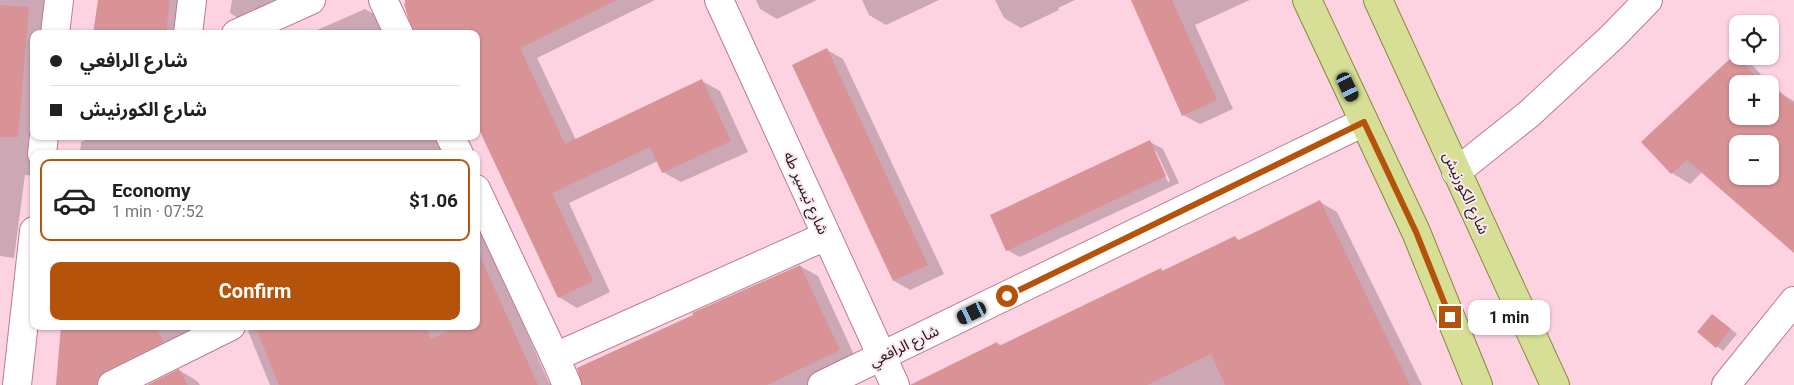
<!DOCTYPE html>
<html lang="en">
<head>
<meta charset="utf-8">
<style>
  :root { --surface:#fff; --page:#f2f2f2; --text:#202124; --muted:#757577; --line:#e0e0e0; --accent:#b45309 }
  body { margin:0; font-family:Roboto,"Noto Sans Arabic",sans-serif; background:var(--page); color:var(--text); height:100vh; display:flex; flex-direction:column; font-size:19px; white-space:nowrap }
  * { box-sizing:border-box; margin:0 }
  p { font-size:16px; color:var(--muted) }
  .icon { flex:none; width:28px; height:28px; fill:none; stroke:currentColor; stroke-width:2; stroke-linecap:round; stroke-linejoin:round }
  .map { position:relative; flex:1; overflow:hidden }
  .sheet { position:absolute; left:30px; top:150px; width:450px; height:180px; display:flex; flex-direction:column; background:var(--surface); border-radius:10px; box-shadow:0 1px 4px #0004 }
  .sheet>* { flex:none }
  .hud { position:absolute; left:30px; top:30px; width:450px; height:110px; border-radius:10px; box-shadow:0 1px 4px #0004; display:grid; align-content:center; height:110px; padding:0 20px; background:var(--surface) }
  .fabs { position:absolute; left:1729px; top:15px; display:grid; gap:10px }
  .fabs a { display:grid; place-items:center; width:50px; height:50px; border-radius:10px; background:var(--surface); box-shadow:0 1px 4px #0004; font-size:25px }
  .end { position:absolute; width:22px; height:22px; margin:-11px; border:6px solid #b45309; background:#fff; box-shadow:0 0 0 2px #fff }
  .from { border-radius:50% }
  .bubble { position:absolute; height:35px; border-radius:10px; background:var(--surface); box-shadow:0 1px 4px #0004; font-size:16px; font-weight:700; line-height:35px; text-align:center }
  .car { position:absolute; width:15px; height:30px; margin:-15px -8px; border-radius:6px; box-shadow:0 0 4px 1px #0007; background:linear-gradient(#222 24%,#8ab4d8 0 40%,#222 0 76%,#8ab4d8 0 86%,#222 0) }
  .hud b { display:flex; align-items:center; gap:18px; height:48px; font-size:19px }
  .hud b+b { border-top:1px solid var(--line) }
  .hud i { width:12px; height:12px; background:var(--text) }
  ul { padding:9px 0 0; list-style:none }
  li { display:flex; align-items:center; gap:15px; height:82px; margin:0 10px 8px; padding:0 10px; border:2px solid transparent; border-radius:10px }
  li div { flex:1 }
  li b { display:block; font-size:19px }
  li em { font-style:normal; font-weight:700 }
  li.current { border-color:var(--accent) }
  li>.icon { width:45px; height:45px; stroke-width:1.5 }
  .action { display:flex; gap:10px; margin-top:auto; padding:10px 20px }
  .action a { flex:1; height:58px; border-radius:10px; background:var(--accent); color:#fff; font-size:20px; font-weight:700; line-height:58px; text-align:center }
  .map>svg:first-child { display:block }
</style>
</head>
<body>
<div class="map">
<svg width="1794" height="385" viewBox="0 0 1794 385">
  <rect width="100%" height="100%" fill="#fed3e1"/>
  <!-- shadow -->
  <g fill="#0003" fill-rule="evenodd">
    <polygon points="0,0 46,0 44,34 34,34 34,176 25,175 14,258 0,256"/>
    <polygon points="99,0 188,0 184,34 95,34"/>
    <polygon points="232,0 286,0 246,23 230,13"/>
    <polygon points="406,0 655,0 537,58 576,140 702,81 720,91 748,152 681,182 663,172 658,161 569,203 610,292 577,308 559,297 476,34 414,27 404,5"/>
    <polygon points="756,0 817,0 777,19 760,9"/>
    <polygon points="862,0 939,0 886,25 869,15"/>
    <polygon points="995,0 1075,0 1058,8 1059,10 1021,28 1004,18"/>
    <polygon points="1132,0 1250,0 1195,25 1233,109 1200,124 1183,115"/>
    <polygon points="365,9 383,20 389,34 308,34"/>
    <polygon points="827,50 843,59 944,274 910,290 894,281"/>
    <path d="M1735 55 1753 66 1770 84H1738V116H1770V84L1778 92 1794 101V252L1702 172 1690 184 1672 173ZM1738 144H1770V176H1738Z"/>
    <polygon points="94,136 437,136 445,154 80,154 81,142"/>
    <path d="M1150 142 1163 149 1179 183 1020 257 1007 250ZM1154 151H1156L1170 181 1168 182Z"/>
    <polygon points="1320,202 1337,212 1422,385 944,385 997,343 1002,346 1161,270 1164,271 1235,237 1241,241"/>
    <polygon points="476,221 514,292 510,294 549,383 553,385 270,385 248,331 260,326 476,326"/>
    <polygon points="800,266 818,276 860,368 828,385 583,385"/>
    <polygon points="1713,315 1737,334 1723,351 1699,332"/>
    <polygon points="62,326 231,326 118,385 58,385"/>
    <polygon points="179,370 197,381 200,385 150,385"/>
  </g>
  <!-- building -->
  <g fill="#d99396" fill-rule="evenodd">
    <polygon points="98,0 170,0 166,34 93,34"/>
    <polygon points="405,0 617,0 520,48 565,144 702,79 731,141 662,173 650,147 552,193 593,281 558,298 476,123 476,34 414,34 406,11"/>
    <polygon points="1131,0 1172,0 1217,100 1182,116"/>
    <polygon points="0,5 29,7 18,137 0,137"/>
    <polygon points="827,48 928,265 893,281 792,65"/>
    <path d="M1735 54 1763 84H1738V116H1770V92L1774 96 1778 90 1794 104V253L1687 160 1671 174 1641 142ZM1738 144H1770V176H1738Z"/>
    <polygon points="1150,140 1166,176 1006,251 990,215"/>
    <polygon points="1320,200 1410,385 1225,385 1211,354 1147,385 910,385 997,342 999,346 1161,268 1162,271 1235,236 1237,241"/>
    <polygon points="476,247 538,385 279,385 255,326 425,326 431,339 459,326 476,326"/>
    <polygon points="800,265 840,350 767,385 582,385 577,368 693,315 692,313"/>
    <polygon points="1712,314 1731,329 1716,348 1697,332"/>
    <polygon points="61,326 156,326 164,342 105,371 99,377 97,385 56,385"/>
    <polygon points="179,369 188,385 147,385"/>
  </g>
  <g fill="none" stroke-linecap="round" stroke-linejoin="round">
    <!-- minor casing -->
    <g stroke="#bb7b92" stroke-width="30">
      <g id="minor">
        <polyline points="383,0 399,34"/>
        <polyline points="719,0 895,385"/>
        <polyline points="55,34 59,0"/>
        <polyline points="188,34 192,0"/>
        <polyline points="236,34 311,0"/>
        <polyline points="450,136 459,154"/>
        <polyline points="42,154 44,136"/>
        <polyline points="1456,172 1529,114 1612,37 1648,0"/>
        <polyline points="476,189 555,357 567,385"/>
        <polyline points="555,357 826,236"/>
        <polyline points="17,385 34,231"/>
        <polyline points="112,385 231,326"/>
        <polyline points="822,385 1364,122"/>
        <polyline points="1726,385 1794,301"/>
      </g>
    </g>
    <!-- major casing -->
    <g stroke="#87893c" stroke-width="30">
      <g id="major">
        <polyline points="1307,0 1416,232 1478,385"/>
        <polyline points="1378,0 1555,385"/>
      </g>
    </g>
    <!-- minor -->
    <use href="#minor" stroke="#fff" stroke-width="28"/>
    <!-- major -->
    <use href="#major" stroke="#d6df95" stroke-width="28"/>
  </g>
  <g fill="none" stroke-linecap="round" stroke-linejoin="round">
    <!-- route -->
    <polyline stroke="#b45309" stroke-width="6" points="1007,296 1364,122 1416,232 1450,317"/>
  </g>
  <g text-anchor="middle" stroke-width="4" stroke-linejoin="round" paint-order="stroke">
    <!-- street labels -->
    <g font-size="15" fill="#29111a" stroke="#f8e9ee">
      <text transform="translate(806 193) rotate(66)" y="5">شارع تيسير طه</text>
      <text transform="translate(1466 193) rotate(65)" y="5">شارع الكورنيش</text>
      <text transform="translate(904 346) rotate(-26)" y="5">شارع الرافعي</text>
    </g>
  </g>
</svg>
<div class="fabs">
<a><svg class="icon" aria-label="locate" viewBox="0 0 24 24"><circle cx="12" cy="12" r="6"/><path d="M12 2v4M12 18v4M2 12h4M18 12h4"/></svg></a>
<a>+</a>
<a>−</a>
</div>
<i class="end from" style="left:1007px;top:296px"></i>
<i class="end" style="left:1450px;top:317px"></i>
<div class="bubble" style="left:1468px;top:300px;width:82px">1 min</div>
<i class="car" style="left:1348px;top:87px;rotate:155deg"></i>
<i class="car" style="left:972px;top:313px;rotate:244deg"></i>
<div class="hud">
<b><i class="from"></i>شارع الرافعي</b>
<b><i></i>شارع الكورنيش</b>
</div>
<section class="sheet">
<ul>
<li class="current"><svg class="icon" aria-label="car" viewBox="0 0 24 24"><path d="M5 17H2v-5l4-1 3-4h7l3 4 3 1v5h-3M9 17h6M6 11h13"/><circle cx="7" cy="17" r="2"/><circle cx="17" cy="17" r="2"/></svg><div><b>Economy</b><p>1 min · 07:52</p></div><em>$1.06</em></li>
</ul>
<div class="action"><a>Confirm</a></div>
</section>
</div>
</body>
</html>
